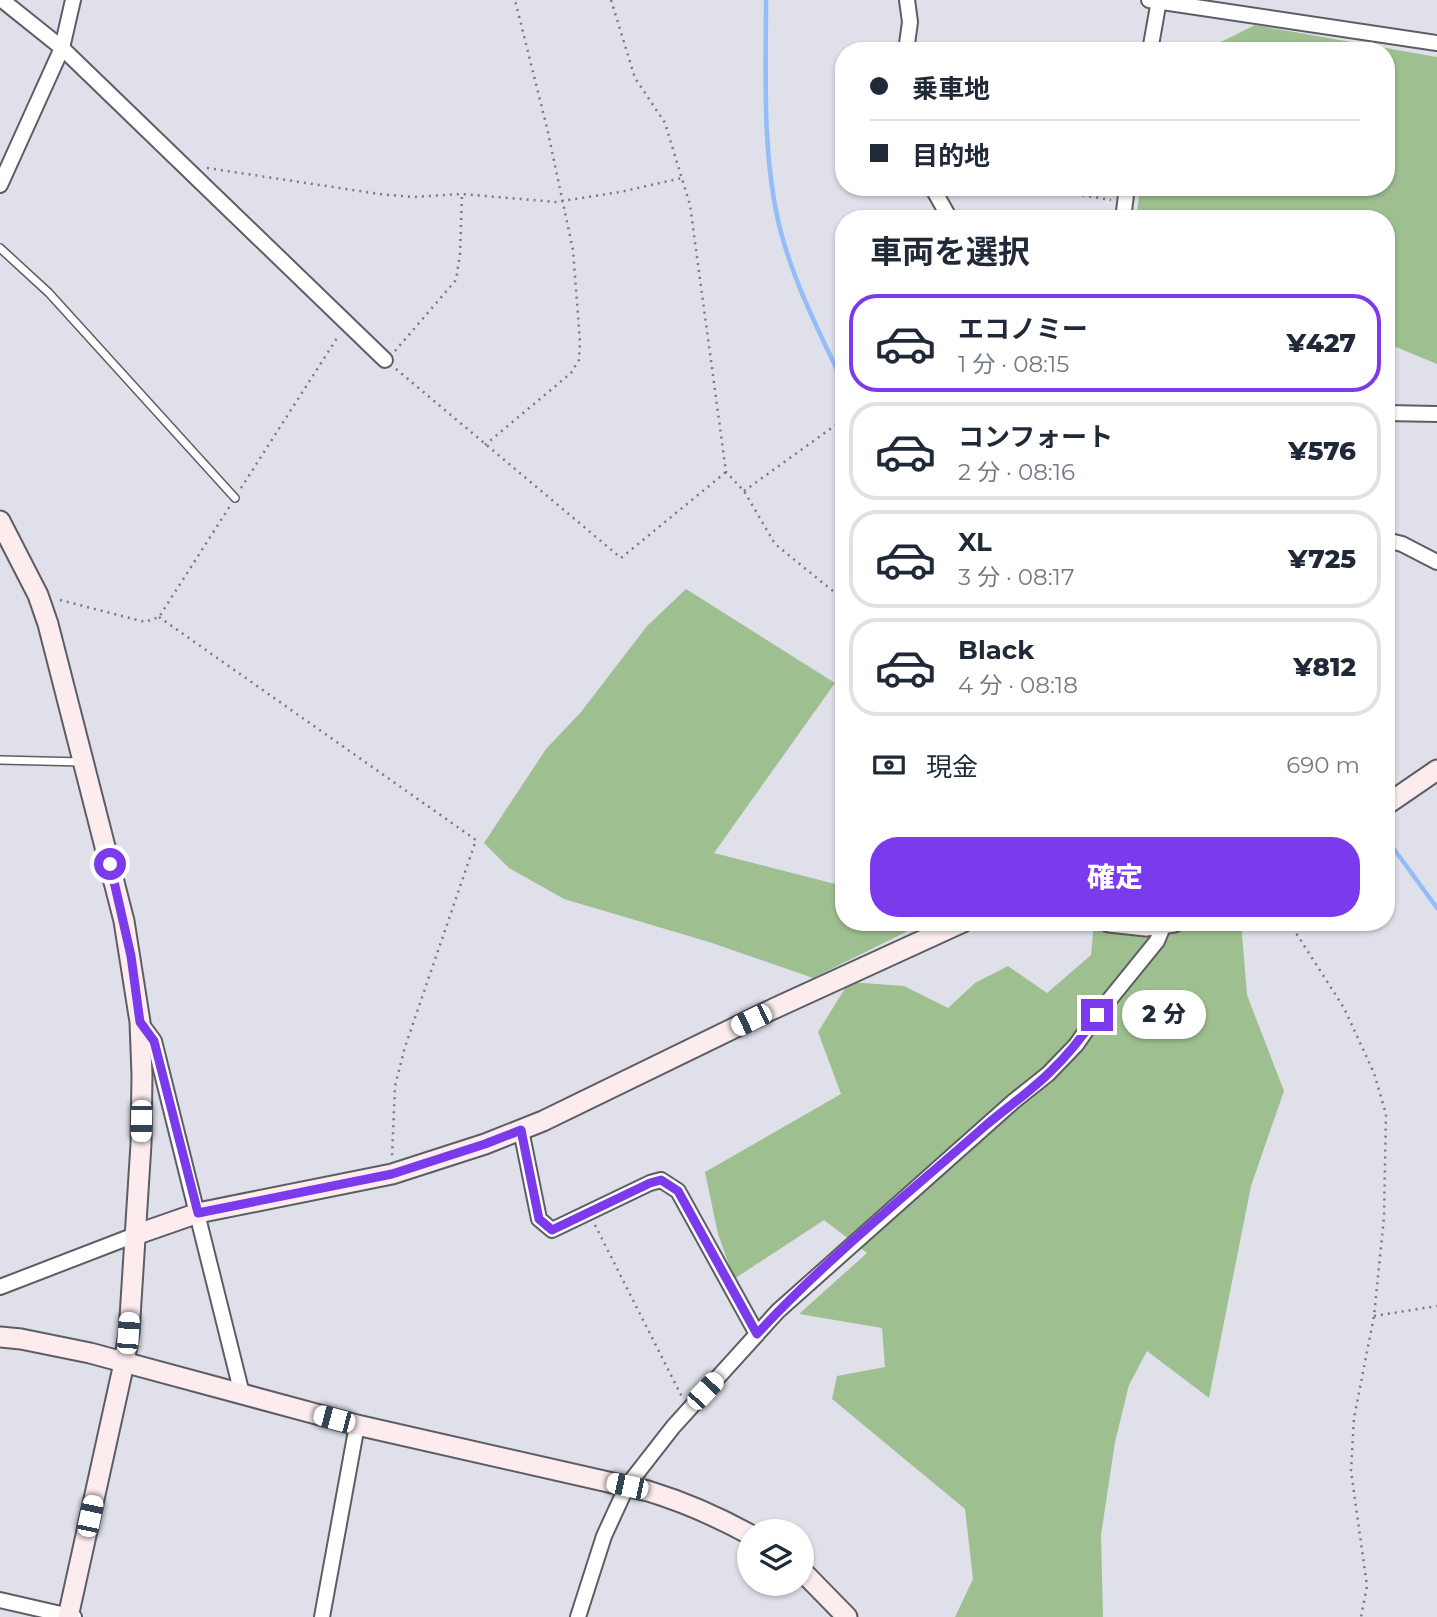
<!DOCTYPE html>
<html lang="ja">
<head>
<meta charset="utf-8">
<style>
  :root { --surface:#fff; --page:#f2f2f3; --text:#1f2937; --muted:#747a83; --line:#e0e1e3; --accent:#7c3aed }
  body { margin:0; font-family:Montserrat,"Noto Sans JP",sans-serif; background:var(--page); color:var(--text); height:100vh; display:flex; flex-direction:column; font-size:26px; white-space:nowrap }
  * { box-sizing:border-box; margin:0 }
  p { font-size:23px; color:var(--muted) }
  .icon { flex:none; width:38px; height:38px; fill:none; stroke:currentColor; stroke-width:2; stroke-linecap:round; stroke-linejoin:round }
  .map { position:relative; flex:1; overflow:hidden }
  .side { position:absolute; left:835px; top:210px; width:560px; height:721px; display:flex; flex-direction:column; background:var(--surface); border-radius:28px; box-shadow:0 2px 5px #0004 }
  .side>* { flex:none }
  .top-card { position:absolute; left:835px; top:42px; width:560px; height:154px; border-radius:28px; box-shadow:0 2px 5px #0004; display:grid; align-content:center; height:154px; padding:0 35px; background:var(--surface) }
  .fabs { position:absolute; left:737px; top:1519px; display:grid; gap:14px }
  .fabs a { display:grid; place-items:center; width:77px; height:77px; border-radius:50%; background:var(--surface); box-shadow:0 2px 5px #0004; font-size:35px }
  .end { position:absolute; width:32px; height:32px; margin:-16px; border:9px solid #7c3aed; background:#fff; box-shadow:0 0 0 4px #fff }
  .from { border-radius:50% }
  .bubble { position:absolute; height:49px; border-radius:24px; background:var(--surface); box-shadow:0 2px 5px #0004; font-size:23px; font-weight:800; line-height:49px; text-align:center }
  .car { position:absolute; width:21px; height:42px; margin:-21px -10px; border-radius:9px; box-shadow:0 0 5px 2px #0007; background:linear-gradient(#fff 24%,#345 0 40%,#fff 0 76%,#345 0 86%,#fff 0) }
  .top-card b { display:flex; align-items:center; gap:24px; height:66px; font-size:26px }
  .top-card b+b { border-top:2px solid var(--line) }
  .top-card i { width:18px; height:18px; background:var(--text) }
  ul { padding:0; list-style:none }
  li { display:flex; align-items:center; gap:21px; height:98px; margin:0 14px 10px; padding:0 21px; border:4px solid var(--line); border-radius:28px }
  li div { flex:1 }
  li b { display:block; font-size:26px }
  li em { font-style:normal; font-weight:800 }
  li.current { border-color:var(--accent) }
  li>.icon { width:63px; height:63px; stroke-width:1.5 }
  h2 { padding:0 35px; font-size:32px; line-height:84px }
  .pay { display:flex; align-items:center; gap:18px; height:77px; padding:0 35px; font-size:26px }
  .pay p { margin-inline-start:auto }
  .primary-button { display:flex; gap:14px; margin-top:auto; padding:14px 35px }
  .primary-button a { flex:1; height:80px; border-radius:28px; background:var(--accent); color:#fff; font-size:28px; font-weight:800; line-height:80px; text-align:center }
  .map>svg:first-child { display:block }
</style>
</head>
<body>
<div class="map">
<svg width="1437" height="1617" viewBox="0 0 1437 1617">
  <rect width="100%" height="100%" fill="#e0e0eb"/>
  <!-- green -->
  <g fill="#9ec091">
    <polygon points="1255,25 1437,57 1437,364 1391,345 1386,339 1386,219 1136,219 1140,187 1386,187 1386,51 1203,51"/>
    <polygon points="686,589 835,683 714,853 843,886 844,922 926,922 813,978 709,942 564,899 509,868 484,843 546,749 581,712 647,626"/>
    <polygon points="1094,922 1241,922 1247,995 1284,1091 1251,1186 1209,1398 1147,1351 1129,1385 1115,1442 1101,1535 1103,1617 955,1617 973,1579 965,1509 832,1399 837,1376 885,1367 882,1328 799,1314 867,1253 824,1220 734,1279 718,1234 705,1172 841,1094 818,1032 849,982 904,986 948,1008 975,983 1008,966 1047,993 1091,955"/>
  </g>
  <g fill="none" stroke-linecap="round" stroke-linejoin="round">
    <!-- stream -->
    <g stroke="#93bdf9" stroke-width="4.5">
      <path d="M766 0C766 74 762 152 779 225 793 281 819 332 844 384"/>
      <polyline points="1386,838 1437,908"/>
    </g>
    <!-- lane casing -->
    <g stroke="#5d5d66" stroke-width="10">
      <g id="lane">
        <polyline points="0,248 49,293 235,498"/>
        <polyline points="0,760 83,762"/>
      </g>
    </g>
    <!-- street casing -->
    <g stroke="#5d5d66" stroke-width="18">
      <g id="street">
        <polyline points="2,0 62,48 385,360"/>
        <polyline points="1149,0 1437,43"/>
        <polyline points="906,51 910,22 907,0"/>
        <polyline points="1150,51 1159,0"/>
        <polyline points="0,185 62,48 73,0"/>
        <polyline points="932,187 950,219"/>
        <polyline points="1123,219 1127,187"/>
        <polyline points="1386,413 1437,414"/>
        <polyline points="1386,540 1402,544 1437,562"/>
        <polyline points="140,1022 154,1041 242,1394"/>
        <polyline points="521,1130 539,1219 552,1230 650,1183 661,1180 678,1191 757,1334"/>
        <polyline points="0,1287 135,1235"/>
        <polyline points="0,1600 74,1617"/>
        <polyline points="322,1617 357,1425"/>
        <polyline points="578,1617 604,1536 627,1486 673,1427 778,1311 1014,1101 1048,1074 1076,1045 1097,1015 1157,941 1164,924"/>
      </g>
    </g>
    <!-- secondary casing -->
    <g stroke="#5d5d66" stroke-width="23">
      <g id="secondary">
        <polyline points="0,521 38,595 48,624 124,921 140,1022 142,1075 141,1144 129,1333 124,1363 68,1617"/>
        <polyline points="1386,805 1437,770"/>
        <polyline points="1109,922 1146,926 1174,922"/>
        <polyline points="135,1235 198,1213 392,1174 485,1144 543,1121 773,1009 963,922"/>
        <path d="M0 1337 21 1339 90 1353 357 1425 648 1491C684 1502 716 1516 749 1534"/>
        <polyline points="802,1571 847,1617"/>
      </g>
    </g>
    <!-- path -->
    <g stroke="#797980" stroke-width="2.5" stroke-dasharray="2 5" stroke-linecap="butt">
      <polyline points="611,0 635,78 665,123 690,205 726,472 744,491 775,544 844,600"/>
      <polyline points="207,168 379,194 413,197 462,194 556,202 620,192 682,178"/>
      <polyline points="1034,187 1111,200"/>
      <polyline points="395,351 456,280 460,254 462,195"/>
      <polyline points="396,369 621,558 726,472"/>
      <polyline points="485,445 571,373 579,360 580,342 573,250 547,128 515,0"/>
      <polyline points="241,488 339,335"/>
      <polyline points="744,491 844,419"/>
      <polyline points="60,600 145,622 159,617 230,506"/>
      <polyline points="159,617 476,840 405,1047 395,1086 392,1157"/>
      <polyline points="1289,922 1344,1008 1374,1073 1386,1114 1384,1217 1374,1316 1354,1418 1351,1471 1367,1586 1361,1617"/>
      <polyline points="595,1225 682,1397"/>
      <polyline points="1374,1316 1437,1306"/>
    </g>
    <!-- lane -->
    <use href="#lane" stroke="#fff" stroke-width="7"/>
    <!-- street -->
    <use href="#street" stroke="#fff" stroke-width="14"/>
    <!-- secondary -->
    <use href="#secondary" stroke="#fcecee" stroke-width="19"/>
  </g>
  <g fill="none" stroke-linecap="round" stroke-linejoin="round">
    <!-- route -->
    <path stroke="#7c3aed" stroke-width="9" d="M110 864 131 956 140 1022 154 1041 198 1213 392 1174 485 1144 521 1130 539 1219 552 1230 650 1183 661 1180 678 1191 757 1334C826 1259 908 1194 985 1126 1006 1108 1030 1092 1050 1072 1068 1055 1083 1036 1097 1015"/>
  </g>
</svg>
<div class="fabs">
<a><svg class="icon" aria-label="layers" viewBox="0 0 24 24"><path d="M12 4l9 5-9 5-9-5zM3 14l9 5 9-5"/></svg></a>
</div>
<i class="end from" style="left:110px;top:864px"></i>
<i class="end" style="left:1097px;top:1015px"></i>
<div class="bubble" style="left:1122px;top:990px;width:84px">2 分</div>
<i class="car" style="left:751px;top:1020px;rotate:244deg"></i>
<i class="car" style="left:141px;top:1121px;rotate:181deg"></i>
<i class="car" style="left:128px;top:1333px;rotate:4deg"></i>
<i class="car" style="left:705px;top:1391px;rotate:43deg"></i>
<i class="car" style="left:334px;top:1419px;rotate:285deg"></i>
<i class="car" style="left:627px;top:1486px;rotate:282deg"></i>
<i class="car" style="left:90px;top:1516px;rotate:12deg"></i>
<div class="top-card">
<b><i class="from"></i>乗車地</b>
<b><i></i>目的地</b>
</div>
<section class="side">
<h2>車両を選択</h2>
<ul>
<li class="current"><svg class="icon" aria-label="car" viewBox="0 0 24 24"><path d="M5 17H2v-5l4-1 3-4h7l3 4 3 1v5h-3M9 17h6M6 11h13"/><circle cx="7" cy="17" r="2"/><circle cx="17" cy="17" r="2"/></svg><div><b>エコノミー</b><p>1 分 · 08:15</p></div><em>¥427</em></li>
<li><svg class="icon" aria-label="car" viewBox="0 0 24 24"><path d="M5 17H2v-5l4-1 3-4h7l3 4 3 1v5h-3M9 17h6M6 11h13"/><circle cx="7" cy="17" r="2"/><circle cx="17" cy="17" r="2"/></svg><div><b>コンフォート</b><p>2 分 · 08:16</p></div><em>¥576</em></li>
<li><svg class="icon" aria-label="car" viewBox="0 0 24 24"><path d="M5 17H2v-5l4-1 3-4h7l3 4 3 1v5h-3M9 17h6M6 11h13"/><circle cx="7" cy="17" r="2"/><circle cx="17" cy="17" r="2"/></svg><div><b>XL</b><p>3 分 · 08:17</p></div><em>¥725</em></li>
<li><svg class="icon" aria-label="car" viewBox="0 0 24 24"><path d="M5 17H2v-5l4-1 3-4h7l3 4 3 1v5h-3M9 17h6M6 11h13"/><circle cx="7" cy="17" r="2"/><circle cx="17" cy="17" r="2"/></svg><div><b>Black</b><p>4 分 · 08:18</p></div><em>¥812</em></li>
</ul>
<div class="pay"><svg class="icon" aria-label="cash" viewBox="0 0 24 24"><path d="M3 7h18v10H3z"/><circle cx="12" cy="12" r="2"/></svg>現金<p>690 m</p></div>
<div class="primary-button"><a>確定</a></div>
</section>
</div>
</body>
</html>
